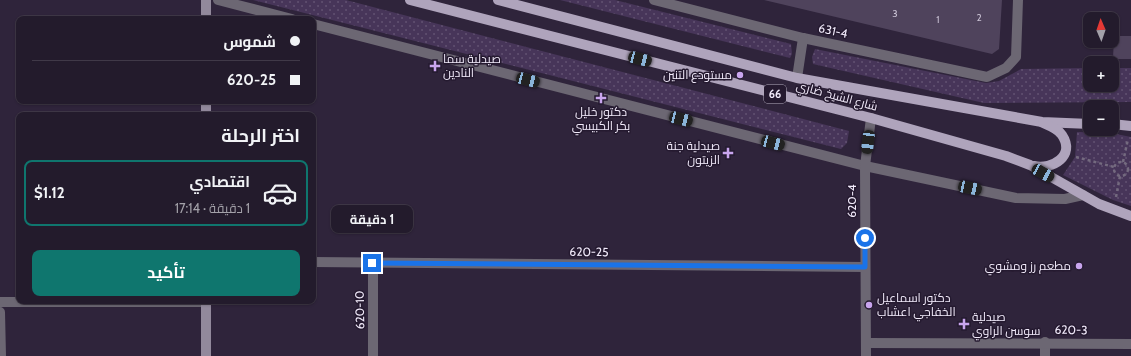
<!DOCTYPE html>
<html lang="ar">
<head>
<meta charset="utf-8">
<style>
  :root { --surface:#231b2c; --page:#2b2434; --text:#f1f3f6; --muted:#a3a1a9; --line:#403948; --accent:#0f766e }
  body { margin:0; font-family:Cabin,Cairo,sans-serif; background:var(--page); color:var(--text); direction:rtl; height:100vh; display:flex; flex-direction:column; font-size:15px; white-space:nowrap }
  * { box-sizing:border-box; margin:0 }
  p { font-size:13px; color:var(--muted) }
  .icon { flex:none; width:22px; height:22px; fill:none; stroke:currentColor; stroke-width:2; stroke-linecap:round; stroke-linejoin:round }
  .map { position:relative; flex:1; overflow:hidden; direction:ltr }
  .panel { position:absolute; left:16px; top:112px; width:300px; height:192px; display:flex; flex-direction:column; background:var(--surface); border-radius:8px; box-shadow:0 1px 3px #0004,0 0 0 1px var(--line); direction:rtl }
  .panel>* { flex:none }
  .guide { position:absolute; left:16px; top:16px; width:300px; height:88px; border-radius:8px; box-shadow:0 1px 3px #0004,0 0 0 1px var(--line); direction:rtl; display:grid; align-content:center; height:88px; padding:0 16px; background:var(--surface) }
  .needle { width:26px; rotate:358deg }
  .buttons { position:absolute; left:1083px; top:12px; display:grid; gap:8px }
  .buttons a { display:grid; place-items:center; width:36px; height:36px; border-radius:8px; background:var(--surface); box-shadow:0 1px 3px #0004,0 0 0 1px var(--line); font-size:20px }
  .end { position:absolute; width:18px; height:18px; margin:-9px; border:5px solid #1a73e8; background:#fff; box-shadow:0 0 0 2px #fff }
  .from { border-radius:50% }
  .bubble { position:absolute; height:28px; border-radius:8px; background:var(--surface); box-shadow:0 1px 3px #0004,0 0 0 1px var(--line); font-size:13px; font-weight:700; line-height:28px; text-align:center; direction:rtl }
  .car { position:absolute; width:12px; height:24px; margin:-12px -6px; border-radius:5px; box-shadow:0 0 3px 1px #0007; background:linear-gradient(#222 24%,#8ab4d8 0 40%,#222 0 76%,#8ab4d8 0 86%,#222 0) }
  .guide b { display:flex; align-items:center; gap:14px; height:38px; font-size:15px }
  .guide b+b { border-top:1px solid var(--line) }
  .guide i { width:10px; height:10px; background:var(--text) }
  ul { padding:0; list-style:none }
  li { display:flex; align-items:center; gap:12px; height:66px; margin:0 8px 6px; padding:0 8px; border:2px solid var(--line); border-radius:8px }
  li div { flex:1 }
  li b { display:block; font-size:15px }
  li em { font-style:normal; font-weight:700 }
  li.on { border-color:var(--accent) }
  li>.icon { width:36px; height:36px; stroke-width:1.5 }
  h2 { padding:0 16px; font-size:18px; line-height:48px }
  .button { display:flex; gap:8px; margin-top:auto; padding:8px 16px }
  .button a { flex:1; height:46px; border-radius:8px; background:var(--accent); color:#fff; font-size:16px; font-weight:700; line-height:46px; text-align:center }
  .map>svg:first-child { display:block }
</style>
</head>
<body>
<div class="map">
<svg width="1131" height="356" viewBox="0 0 1131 356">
  <defs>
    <pattern id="grass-dots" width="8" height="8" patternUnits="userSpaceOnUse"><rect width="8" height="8" fill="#473559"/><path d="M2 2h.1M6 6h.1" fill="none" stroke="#625272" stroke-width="1.8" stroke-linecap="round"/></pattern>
  </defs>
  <rect width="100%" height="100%" fill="#2f243b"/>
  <!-- grass -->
  <g fill="url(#grass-dots)">
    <polygon points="253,0 346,0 849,131 847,143 841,149"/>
    <polygon points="560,0 615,0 791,44 792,54 790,58"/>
    <polygon points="815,49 986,83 999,81 1021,69 1090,68 1090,85 1112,85 1112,68 1131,68 1131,102 984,103 813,64 812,57"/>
    <polygon points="1077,132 1111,133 1131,137 1131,206 1113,200 1063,175 1075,157"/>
  </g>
  <!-- building -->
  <g fill="#4f435c">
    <polygon points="764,0 1002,0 999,49 992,54"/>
    <polygon points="1114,36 1131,36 1131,59 1113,59"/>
  </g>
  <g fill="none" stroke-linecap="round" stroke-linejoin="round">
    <!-- path -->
    <g stroke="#746a7f" stroke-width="2.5" stroke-dasharray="3 3" stroke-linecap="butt">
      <polyline points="1076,157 1114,167"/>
      <circle cx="1121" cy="169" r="7"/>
      <polyline points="1123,162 1128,139"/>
      <polyline points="1116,197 1120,176"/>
    </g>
    <!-- street -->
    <g stroke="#6c6773" stroke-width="10">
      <polyline points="218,0 292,19"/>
      <polyline points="654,0 803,38 987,77 1006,68 1016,57 1018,0"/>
      <polyline points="313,24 865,166 1016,198 1065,199 1083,195"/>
      <polyline points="797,78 803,38"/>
      <polyline points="313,262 865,267"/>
      <polyline points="373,263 373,356"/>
      <polyline points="0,302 206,302"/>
      <polyline points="0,312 1,356"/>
      <polyline points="1045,342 1045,356"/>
      <polyline points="866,343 1131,344"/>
      <polyline points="866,356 865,166 871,118"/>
    </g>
    <!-- secondary -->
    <g stroke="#92899c" stroke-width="10">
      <polyline points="206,19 206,0"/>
      <polyline points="206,115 206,101"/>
      <polyline points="206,356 206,301"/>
    </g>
    <!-- primary -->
    <g stroke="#afa4bc" stroke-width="10">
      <polyline points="410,0 871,118 1006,156 1030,165 1099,204 1131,216"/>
      <polyline points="498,0 797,78 1042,122 1090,124"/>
      <polyline points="1112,124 1131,126"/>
      <path d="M1034 166C1052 170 1076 156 1062 135 1058 129 1050 126 1043 123"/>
    </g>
  </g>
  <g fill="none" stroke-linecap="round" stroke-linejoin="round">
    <!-- route -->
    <polyline stroke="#1a73e8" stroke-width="5" points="372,263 865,267 865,238"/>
  </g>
  <!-- markers -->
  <g fill="#c9a5ee" stroke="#251a30" stroke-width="1.5">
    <path d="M433 60h4v4h4v4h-4v4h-4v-4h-4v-4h4z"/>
    <circle cx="740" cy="75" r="4"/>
    <path d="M599 92h4v4h4v4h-4v4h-4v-4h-4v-4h4z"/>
    <path d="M726 147h4v4h4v4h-4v4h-4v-4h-4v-4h4z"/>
    <circle cx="1079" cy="266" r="4"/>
    <circle cx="869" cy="305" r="4"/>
    <path d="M962 318h4v4h4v4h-4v4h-4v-4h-4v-4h4z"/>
  </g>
  <g text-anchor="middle" stroke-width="3" stroke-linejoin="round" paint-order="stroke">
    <!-- number labels -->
    <g font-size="10" fill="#c9c1d3">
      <text x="895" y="17">3</text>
      <text x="979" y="21">2</text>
      <text x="938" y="23">1</text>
    </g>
    <!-- shield labels -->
    <rect fill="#251a30" stroke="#b4acbe" stroke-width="1" x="764" y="85" width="22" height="18" rx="3"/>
    <g font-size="11" font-weight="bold" fill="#f2ebfb">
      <text x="775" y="98">66</text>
    </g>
    <!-- street labels -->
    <g font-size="12" fill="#f2ebfb" stroke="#251a30">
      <text transform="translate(833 31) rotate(12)" y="4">631-4</text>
      <text transform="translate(837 96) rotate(15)" y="4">شارع الشيخ ضاري</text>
      <text transform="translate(852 201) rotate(-90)" y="4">620-4</text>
      <text transform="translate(589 252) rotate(1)" y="4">620-25</text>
      <text transform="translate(360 310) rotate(-91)" y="4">620-10</text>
      <text transform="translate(1071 330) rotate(1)" y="4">620-3</text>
    </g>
    <!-- poi labels -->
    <g font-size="12" fill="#f2ebfb" stroke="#251a30" text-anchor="start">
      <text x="443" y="63">صيدلية سما<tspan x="443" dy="14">النادين</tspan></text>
      <text x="732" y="79" text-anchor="end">مستودع التنين</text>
      <text x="601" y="116" text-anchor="middle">دكتور خليل<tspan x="601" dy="14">بكر الكبيسي</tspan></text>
      <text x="720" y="150" text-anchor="end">صيدلية جنة<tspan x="720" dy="14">الزيتون</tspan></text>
      <text x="1071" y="270" text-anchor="end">مطعم رز ومشوي</text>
      <text x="877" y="302">دكتور اسماعيل<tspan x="877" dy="14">الخفاجي اعشاب</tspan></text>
      <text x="972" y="321">صيدلية<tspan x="972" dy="14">سوسن الراوي</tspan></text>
    </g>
  </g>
</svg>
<div class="buttons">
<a><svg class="needle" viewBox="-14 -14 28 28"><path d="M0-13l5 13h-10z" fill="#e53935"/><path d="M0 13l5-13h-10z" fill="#a3a1a9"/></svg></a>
<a>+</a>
<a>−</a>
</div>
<i class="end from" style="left:865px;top:238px"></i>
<i class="end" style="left:372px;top:263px"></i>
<div class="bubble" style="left:331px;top:205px;width:82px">1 دقيقة</div>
<i class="car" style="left:640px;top:59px;rotate:105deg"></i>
<i class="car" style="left:528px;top:80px;rotate:105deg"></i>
<i class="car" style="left:681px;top:119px;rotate:104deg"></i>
<i class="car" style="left:868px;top:142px;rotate:187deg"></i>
<i class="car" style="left:773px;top:143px;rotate:105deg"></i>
<i class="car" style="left:1043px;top:173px;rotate:119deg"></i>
<i class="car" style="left:970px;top:188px;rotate:102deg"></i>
<div class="guide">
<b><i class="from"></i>شموس</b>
<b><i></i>620-25</b>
</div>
<section class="panel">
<h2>اختر الرحلة</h2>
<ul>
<li class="on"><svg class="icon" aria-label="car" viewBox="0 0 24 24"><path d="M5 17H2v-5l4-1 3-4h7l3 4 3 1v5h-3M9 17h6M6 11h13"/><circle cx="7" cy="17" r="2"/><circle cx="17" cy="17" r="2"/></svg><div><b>اقتصادي</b><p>1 دقيقة · 17:14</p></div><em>$1.12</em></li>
</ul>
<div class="button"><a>تأكيد</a></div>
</section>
</div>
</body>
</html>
